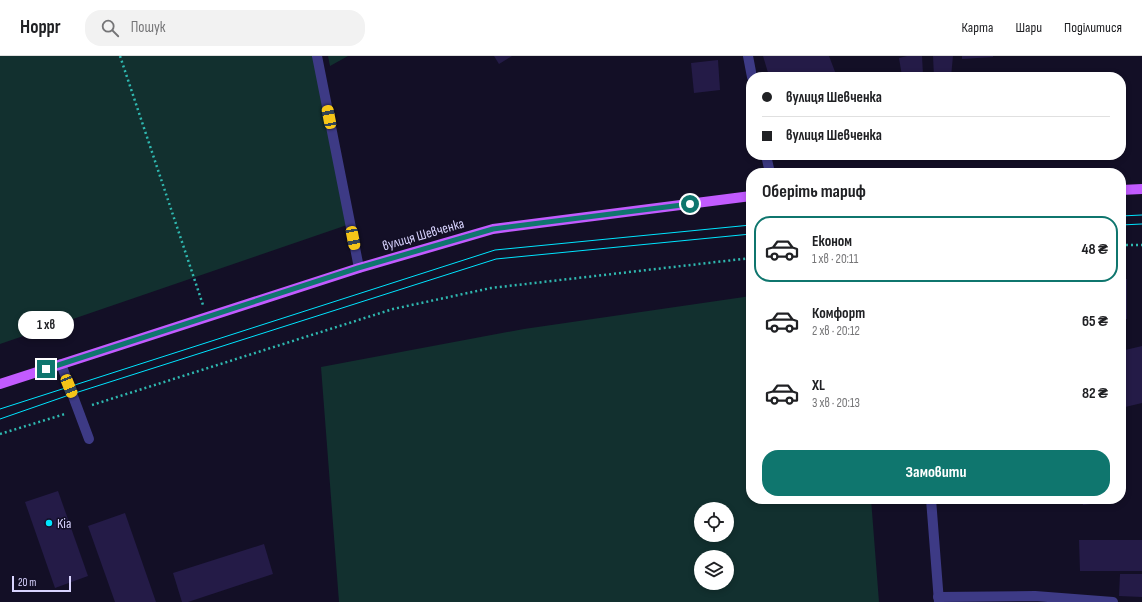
<!DOCTYPE html>
<html lang="uk">
<head>
<meta charset="utf-8">
<style>
  :root { --surface:#fff; --page:#f2f2f2; --text:#202124; --muted:#757577; --line:#e0e0e0; --accent:#0f766e }
  body { margin:0; font-family:"Sofia Sans Condensed",sans-serif; background:var(--page); color:var(--text); height:100vh; display:flex; flex-direction:column; font-size:15px; white-space:nowrap }
  * { box-sizing:border-box; margin:0 }
  p { font-size:13px; color:var(--muted) }
  .icon { flex:none; width:22px; height:22px; fill:none; stroke:currentColor; stroke-width:2; stroke-linecap:round; stroke-linejoin:round }
  .map { position:relative; flex:1; overflow:hidden }
  .side { position:absolute; left:746px; top:112px; width:380px; height:336px; display:flex; flex-direction:column; background:var(--surface); border-radius:16px; box-shadow:0 2px 6px #0003 }
  .side>* { flex:none }
  .guide { position:absolute; left:746px; top:16px; width:380px; height:88px; border-radius:16px; box-shadow:0 2px 6px #0003; display:grid; align-content:center; height:88px; padding:0 16px; background:var(--surface) }
  .buttons { position:absolute; left:694px; top:446px; display:grid; gap:8px }
  .buttons a { display:grid; place-items:center; width:40px; height:40px; border-radius:50%; background:var(--surface); box-shadow:0 2px 6px #0003; font-size:20px }
  .scale { position:absolute; left:12px; bottom:10px; width:59px; box-sizing:border-box; padding-left:4px; border:2px solid #d9d4ff; border-top:0; font-size:11px; line-height:14px; white-space:nowrap; color:#d9d4ff; -webkit-text-stroke:3px #130f26; paint-order:stroke }
  .end { position:absolute; width:18px; height:18px; margin:-9px; border:5px solid #0f766e; background:#fff; box-shadow:0 0 0 2px #fff }
  .from { border-radius:50% }
  .bubble { position:absolute; height:28px; border-radius:14px; background:var(--surface); box-shadow:0 2px 6px #0003; font-size:13px; font-weight:700; line-height:28px; text-align:center }
  .car { position:absolute; width:12px; height:24px; margin:-12px -6px; border-radius:5px; box-shadow:0 0 3px 1px #0007; background:linear-gradient(#f5c518 24%,#345 0 40%,#f5c518 0 76%,#345 0 86%,#f5c518 0) }
  .guide b { display:flex; align-items:center; gap:14px; height:38px; font-size:15px }
  .guide b+b { border-top:1px solid var(--line) }
  .guide i { width:10px; height:10px; background:var(--text) }
  ul { padding:0; list-style:none }
  li { display:flex; align-items:center; gap:12px; height:66px; margin:0 8px 6px; padding:0 8px; border:2px solid transparent; border-radius:16px }
  li div { flex:1 }
  li b { display:block; font-size:15px }
  li em { font-style:normal; font-weight:700 }
  li.selected { border-color:var(--accent) }
  li>.icon { width:36px; height:36px; stroke-width:1.5 }
  h2 { padding:0 16px; font-size:18px; line-height:48px }
  .cta { display:flex; gap:8px; margin-top:auto; padding:8px 16px }
  .cta a { flex:1; height:46px; border-radius:16px; background:var(--accent); color:#fff; font-size:16px; font-weight:700; line-height:46px; text-align:center }
  header { display:flex; align-items:center; gap:24px; box-sizing:border-box; height:56px; padding:0 20px; background:var(--surface); border-bottom:1px solid var(--line) }
  header strong { font-size:19px }
  nav { display:flex; gap:22px; margin-inline-start:auto; font-size:14px }
  .search { width:280px; height:36px; background:var(--page); display:flex; align-items:center; gap:10px; box-sizing:border-box; padding:0 14px; border-radius:16px; color:var(--muted); font-size:15px }
  .map>svg:first-child { display:block }
</style>
</head>
<body>
<header>
<strong>Hoppr</strong>
<div class="search"><svg class="icon" aria-label="search" viewBox="0 0 24 24"><circle cx="10" cy="10" r="6"/><path d="M15 15l6 6"/></svg>Пошук</div>
<nav><a>Карта</a><a>Шари</a><a>Поділитися</a></nav>
</header>
<div class="map">
<svg width="1142" height="546" viewBox="0 0 1142 546">
  <rect width="100%" height="100%" fill="#130f26"/>
  <!-- green -->
  <g fill="#12302f" fill-rule="evenodd">
    <polygon points="0,0 317,0 350,168 0,288"/>
    <polygon points="328,0 348,0 330,10"/>
    <path d="M751 240V443H871L879 546H339L321 311 524 273ZM701 453H727V479H701ZM701 501H727V527H701Z"/>
  </g>
  <!-- building -->
  <g fill="#241b47">
    <polygon points="494,0 512,0 499,8"/>
    <polygon points="763,0 829,0 837,21 798,21 798,16 769,20"/>
    <polygon points="907,0 922,0 923,19 902,20 899,2"/>
    <polygon points="933,0 953,0 951,21 934,21"/>
    <polygon points="962,0 993,0 993,1 962,3"/>
    <polygon points="718,4 720,34 694,37 691,7"/>
    <polygon points="1121,48 1124,62 1121,63"/>
    <rect x="1121" y="223" width="6" height="40"/>
    <polygon points="1142,290 1142,347 1121,352 1121,295"/>
    <polygon points="58,435 88,520 55,532 25,446"/>
    <polygon points="1082,443 1119,443 1119,444 1083,449"/>
    <polygon points="125,457 156,546 115,546 88,470"/>
    <polygon points="1079,484 1142,484 1142,515 1080,515"/>
    <polygon points="264,488 273,518 188,546 182,546 173,517"/>
    <polygon points="1120,518 1142,518 1142,541 1119,540"/>
  </g>
  <g fill="none" stroke-linecap="round" stroke-linejoin="round">
    <!-- path -->
    <g stroke="#2fb8b0" stroke-width="2.5" stroke-dasharray="2 3" stroke-linecap="butt">
      <polyline points="120,0 203,249"/>
      <polyline points="1121,189 1142,189"/>
      <polyline points="92,349 393,253 491,232 751,202"/>
      <polyline points="0,378 65,358"/>
    </g>
    <!-- minor -->
    <g stroke="#3d3a85" stroke-width="10">
      <polyline points="317,0 359,212"/>
      <polyline points="748,0 752,21"/>
      <polyline points="766,99 770,117"/>
      <polyline points="61,308 89,383"/>
      <polyline points="931,443 939,546"/>
      <polyline points="938,541 1035,540 1113,546"/>
    </g>
    <!-- major -->
    <g stroke="#c25bff" stroke-width="10">
      <polyline points="1121,134 1142,133"/>
      <polyline points="0,328 359,212 493,173 751,140"/>
    </g>
    <!-- tram -->
    <g stroke="#00e5ff" stroke-width="1">
      <polyline points="1121,160 1142,159"/>
      <polyline points="1121,169 1142,168"/>
      <polyline points="0,353 495,194 751,169"/>
      <polyline points="0,363 72,338 496,203 751,178"/>
    </g>
  </g>
  <g fill="none" stroke-linecap="round" stroke-linejoin="round">
    <!-- route -->
    <polyline stroke="#0f766e" stroke-width="5" points="46,313 358,212 493,173 690,148"/>
  </g>
  <!-- markers -->
  <circle fill="#00e5ff" stroke="#130f26" stroke-width="1.5" cx="49" cy="467" r="4"/>
  <g text-anchor="middle" stroke-width="3" stroke-linejoin="round" paint-order="stroke">
    <!-- street labels -->
    <g font-size="14" fill="#d9d4ff" stroke="#130f26">
      <text transform="translate(423 178) rotate(-16)" y="5">вулиця Шевченка</text>
    </g>
    <!-- poi labels -->
    <g font-size="14" fill="#d9d4ff" stroke="#130f26" text-anchor="start">
      <text x="57" y="472">Kia</text>
    </g>
  </g>
</svg>
<div class="buttons">
<a><svg class="icon" aria-label="locate" viewBox="0 0 24 24"><circle cx="12" cy="12" r="6"/><path d="M12 2v4M12 18v4M2 12h4M18 12h4"/></svg></a>
<a><svg class="icon" aria-label="layers" viewBox="0 0 24 24"><path d="M12 4l9 5-9 5-9-5zM3 14l9 5 9-5"/></svg></a>
</div>
<div class="scale">20 m</div>
<i class="end from" style="left:690px;top:148px"></i>
<i class="end" style="left:46px;top:313px"></i>
<div class="bubble" style="left:18px;top:255px;width:56px">1 хв</div>
<i class="car" style="left:329px;top:61px;rotate:349deg"></i>
<i class="car" style="left:353px;top:182px;rotate:169deg"></i>
<i class="car" style="left:69px;top:330px;rotate:158deg"></i>
<div class="guide">
<b><i class="from"></i>вулиця Шевченка</b>
<b><i></i>вулиця Шевченка</b>
</div>
<section class="side">
<h2>Оберіть тариф</h2>
<ul>
<li class="selected"><svg class="icon" aria-label="car" viewBox="0 0 24 24"><path d="M5 17H2v-5l4-1 3-4h7l3 4 3 1v5h-3M9 17h6M6 11h13"/><circle cx="7" cy="17" r="2"/><circle cx="17" cy="17" r="2"/></svg><div><b>Економ</b><p>1 хв · 20:11</p></div><em>48 ₴</em></li>
<li><svg class="icon" aria-label="car" viewBox="0 0 24 24"><path d="M5 17H2v-5l4-1 3-4h7l3 4 3 1v5h-3M9 17h6M6 11h13"/><circle cx="7" cy="17" r="2"/><circle cx="17" cy="17" r="2"/></svg><div><b>Комфорт</b><p>2 хв · 20:12</p></div><em>65 ₴</em></li>
<li><svg class="icon" aria-label="car" viewBox="0 0 24 24"><path d="M5 17H2v-5l4-1 3-4h7l3 4 3 1v5h-3M9 17h6M6 11h13"/><circle cx="7" cy="17" r="2"/><circle cx="17" cy="17" r="2"/></svg><div><b>XL</b><p>3 хв · 20:13</p></div><em>82 ₴</em></li>
</ul>
<div class="cta"><a>Замовити</a></div>
</section>
</div>
</body>
</html>
